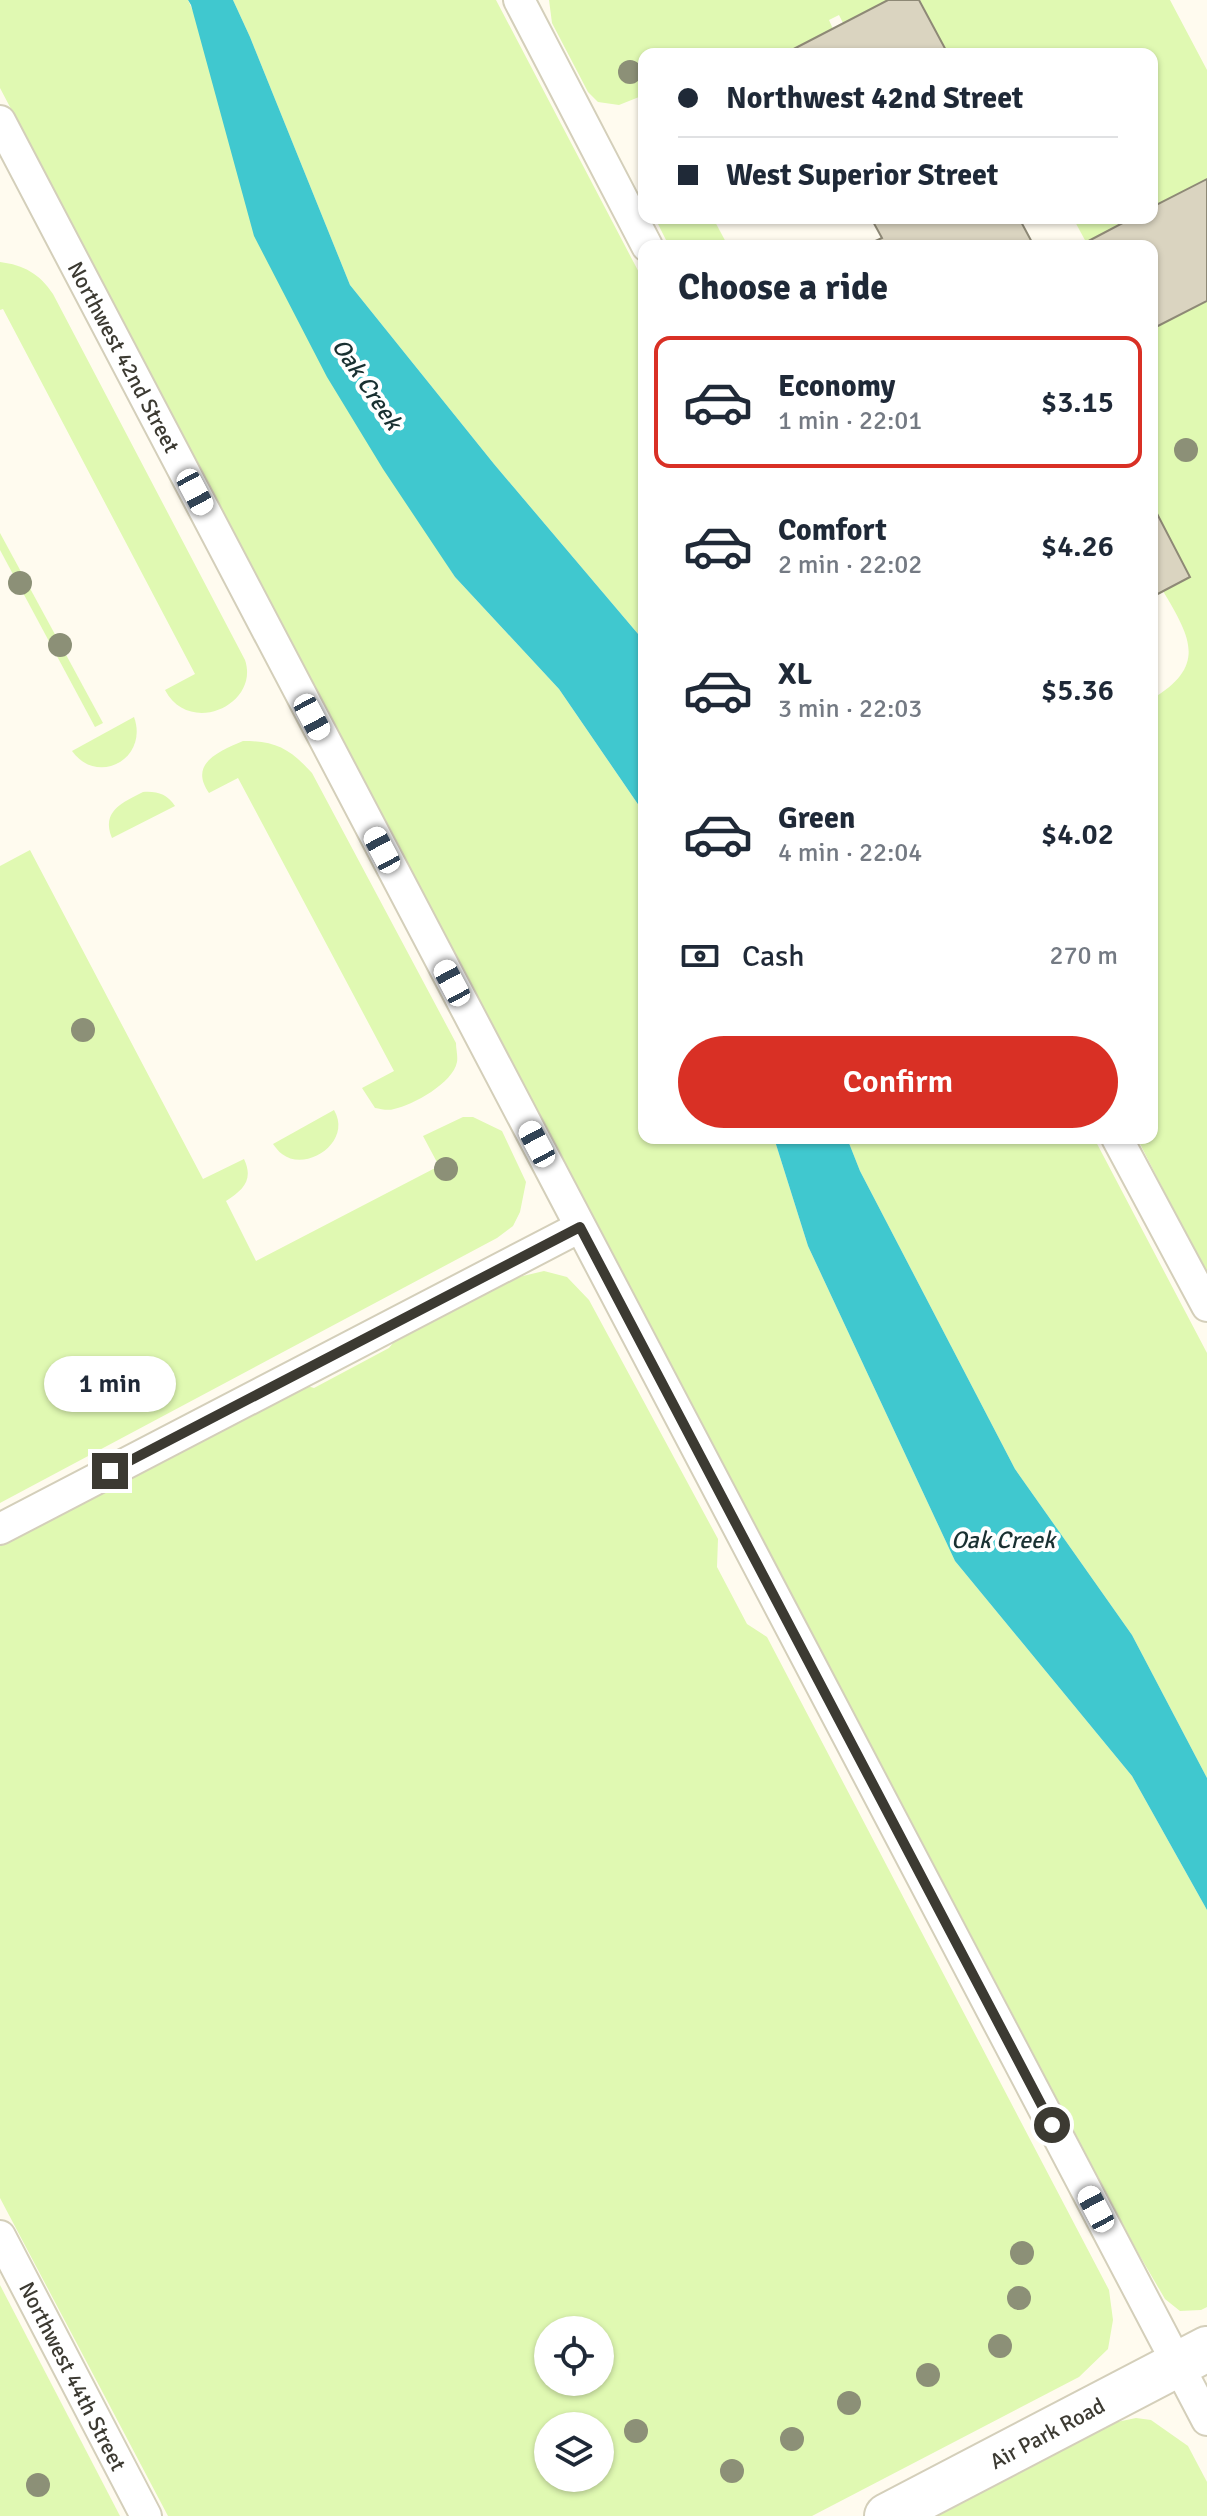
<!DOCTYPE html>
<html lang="en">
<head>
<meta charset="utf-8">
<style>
  :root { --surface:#fff; --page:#f2f2f3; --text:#1f2937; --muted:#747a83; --line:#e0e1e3; --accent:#d93025 }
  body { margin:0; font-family:Signika,sans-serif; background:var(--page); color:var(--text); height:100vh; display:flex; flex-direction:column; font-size:30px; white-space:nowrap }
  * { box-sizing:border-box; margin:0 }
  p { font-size:26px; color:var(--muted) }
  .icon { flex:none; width:44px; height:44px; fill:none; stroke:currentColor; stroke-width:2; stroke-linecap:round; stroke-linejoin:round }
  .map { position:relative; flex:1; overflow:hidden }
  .details { position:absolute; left:638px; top:240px; width:520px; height:904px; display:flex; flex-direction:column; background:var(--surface); border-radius:16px; box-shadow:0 2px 6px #0004 }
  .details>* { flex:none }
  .hud { position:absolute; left:638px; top:48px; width:520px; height:176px; border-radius:16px; box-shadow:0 2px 6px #0004; display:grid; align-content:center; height:176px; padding:0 40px; background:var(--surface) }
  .controls { position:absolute; left:534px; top:2316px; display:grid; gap:16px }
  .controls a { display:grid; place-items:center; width:80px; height:80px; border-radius:50%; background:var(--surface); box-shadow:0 2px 6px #0004; font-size:40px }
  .end { position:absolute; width:36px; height:36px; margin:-18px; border:10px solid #3c3a32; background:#fff; box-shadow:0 0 0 4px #fff }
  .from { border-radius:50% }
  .bubble { position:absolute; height:56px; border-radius:28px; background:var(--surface); box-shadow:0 2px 6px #0004; font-size:26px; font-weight:600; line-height:56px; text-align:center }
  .car { position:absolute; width:24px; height:48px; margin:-24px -12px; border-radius:10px; box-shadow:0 0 6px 2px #0007; background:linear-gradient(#fff 24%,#345 0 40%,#fff 0 76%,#345 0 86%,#fff 0) }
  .hud b { display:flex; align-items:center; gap:28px; height:76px; font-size:30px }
  .hud b+b { border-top:2px solid var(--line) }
  .hud i { width:20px; height:20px; background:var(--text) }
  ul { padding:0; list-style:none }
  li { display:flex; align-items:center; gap:24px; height:132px; margin:0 16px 12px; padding:0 24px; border:4px solid transparent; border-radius:16px }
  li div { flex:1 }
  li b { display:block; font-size:30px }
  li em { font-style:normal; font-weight:600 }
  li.selected { border-color:var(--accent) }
  li>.icon { width:72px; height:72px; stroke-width:1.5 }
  h2 { padding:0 40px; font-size:36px; line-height:96px }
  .pay { display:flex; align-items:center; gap:20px; height:88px; padding:0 40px; font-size:30px }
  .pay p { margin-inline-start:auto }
  .primary-button { display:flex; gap:16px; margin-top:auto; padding:16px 40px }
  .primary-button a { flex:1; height:92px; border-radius:48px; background:var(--accent); color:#fff; font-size:32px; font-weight:600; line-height:92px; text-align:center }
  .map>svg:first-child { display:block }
</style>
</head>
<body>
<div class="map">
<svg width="1207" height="2516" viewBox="0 0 1207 2516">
  <rect width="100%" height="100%" fill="#fffbef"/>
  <!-- green -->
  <g fill="#e0f9b2" fill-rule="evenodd">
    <polygon points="0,0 188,0 433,542 455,577 559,689 644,813 644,1138 774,1138 808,1246 955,1561 1132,1776 1207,1910 1207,2307 1201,2310 1180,2311 1165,2299 1137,2251 0,88"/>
    <polygon points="233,0 496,0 644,282 644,641 494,464 350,285 250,37"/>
    <polygon points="549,0 888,0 843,23 839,15 829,20 833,29 784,54 644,54 644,95 619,105 598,102 588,92 552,23"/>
    <polygon points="920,0 1170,0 1207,70 1207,179 1152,207 1152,54 948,54"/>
    <polygon points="655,218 713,218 728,246 669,246"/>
    <polygon points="1073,218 1132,218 1086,242"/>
    <path d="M0 262C24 265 40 274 53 294L245 660C260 704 190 737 165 690L195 674 3 309 0 310Z"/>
    <path d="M1207 301V1275L1137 1138H1152V699C1207 666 1191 638 1163 591L1190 577 1152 504V329Z"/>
    <polygon points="0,533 103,723 95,727 0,550"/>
    <path d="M134 717C149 758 98 787 72 751Z"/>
    <path d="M243 741C276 741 290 749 312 773L456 1043C456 1049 458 1056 457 1062 453 1083 413 1105 394 1109 388 1111 381 1109 375 1108L362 1088 394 1071 238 778 209 793C188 763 220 751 243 741Z"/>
    <path d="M143 792C157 791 167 794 175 806L112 838C101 811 122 803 143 792Z"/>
    <path d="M30 850 203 1179 244 1159C254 1180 243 1190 226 1201L256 1261 439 1166 423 1136 463 1117H473L502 1131 526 1182 520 1212 513 1226 497 1238 0 1503V866Z"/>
    <path d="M334 1110C353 1142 306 1173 282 1154 279 1152 276 1148 273 1144Z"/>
    <polygon points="847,1138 1094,1138 1207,1353 1207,1778 1132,1635 1015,1469 860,1171"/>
    <path d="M544 1271 567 1277 589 1300 718 1539 717 1567 747 1624 767 1637 1109 2290 1113 2320 1108 2349 1079 2377 812 2516H168L0 2198V1544L301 1384 314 1388 389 1348 401 1333 497 1282ZM548 2330H600V2382H548ZM548 2426H600V2478H548Z"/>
    <polygon points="0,2285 120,2516 0,2516"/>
    <polygon points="1136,2418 1151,2420 1188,2446 1207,2482 1207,2516 930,2516 1112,2423"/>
  </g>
  <!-- water -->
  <g fill="#40c8cf">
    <polygon points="188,0 233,0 250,37 350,285 494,464 644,641 644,813 559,689 455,577 383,469 327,377 254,236 191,5"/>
    <polygon points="774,1138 847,1138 860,1171 1015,1469 1132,1635 1207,1778 1207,1910 1132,1776 955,1561 808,1246"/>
  </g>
  <!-- building -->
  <g fill="#dad4c0" stroke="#8e8976" stroke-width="2">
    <polygon points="888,0 919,0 948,54 784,54"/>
    <polygon points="1207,179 1207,301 1152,329 1152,246 1079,246 1132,218 1152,218 1152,207"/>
    <polygon points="871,218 1019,218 1034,246 875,246 873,242 882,238"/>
    <polygon points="1152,504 1190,577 1152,597"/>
  </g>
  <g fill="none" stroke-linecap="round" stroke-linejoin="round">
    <!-- street casing -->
    <g stroke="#d4cfba" stroke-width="34">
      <g id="street">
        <polyline points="519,0 647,246"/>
        <polyline points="0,121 1207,2420"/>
        <polyline points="1117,1138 1207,1306"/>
        <polyline points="0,1529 580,1227"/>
        <polyline points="0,2236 146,2516"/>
      </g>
    </g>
    <!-- secondary casing -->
    <g stroke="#d4cfba" stroke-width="48">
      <polyline id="secondary" points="887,2516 1207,2349"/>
    </g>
    <!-- street -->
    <use href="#street" stroke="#fff" stroke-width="30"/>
    <!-- secondary -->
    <use href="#secondary" stroke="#fff" stroke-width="44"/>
  </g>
  <!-- trees -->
  <g fill="#8c9077">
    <circle cx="630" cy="72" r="12"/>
    <circle cx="1186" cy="450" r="12"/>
    <circle cx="20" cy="583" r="12"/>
    <circle cx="60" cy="645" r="12"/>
    <circle cx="83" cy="1030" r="12"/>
    <circle cx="446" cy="1169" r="12"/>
    <circle cx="1022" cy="2253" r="12"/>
    <circle cx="1019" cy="2298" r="12"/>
    <circle cx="1000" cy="2346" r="12"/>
    <circle cx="928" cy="2375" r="12"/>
    <circle cx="849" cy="2403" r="12"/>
    <circle cx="636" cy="2431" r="12"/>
    <circle cx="792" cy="2439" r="12"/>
    <circle cx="732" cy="2471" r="12"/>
    <circle cx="38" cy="2485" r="12"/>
  </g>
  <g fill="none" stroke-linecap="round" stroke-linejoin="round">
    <!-- route -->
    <polyline stroke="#3c3a32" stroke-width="10" points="110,1471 580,1227 1052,2125"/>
  </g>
  <g text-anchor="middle" stroke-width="8" stroke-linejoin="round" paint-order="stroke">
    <!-- street labels -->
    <g font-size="22" fill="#3c3a32" stroke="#fff">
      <text transform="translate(124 357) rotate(62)" y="8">Northwest 42nd Street</text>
      <text transform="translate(73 2376) rotate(63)" y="8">Northwest 44th Street</text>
      <text transform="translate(1047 2433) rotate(-28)" y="8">Air Park Road</text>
    </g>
    <!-- water labels -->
    <g font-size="24" font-style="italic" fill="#193031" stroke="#fff">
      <text transform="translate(367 384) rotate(56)" y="8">Oak Creek</text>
      <text x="1003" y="1548">Oak Creek</text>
    </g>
  </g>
</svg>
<div class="controls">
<a><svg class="icon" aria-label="locate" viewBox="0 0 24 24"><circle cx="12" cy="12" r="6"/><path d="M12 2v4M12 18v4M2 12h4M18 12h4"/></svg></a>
<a><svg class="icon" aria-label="layers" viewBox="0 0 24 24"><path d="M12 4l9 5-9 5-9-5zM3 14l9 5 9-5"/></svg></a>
</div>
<i class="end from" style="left:1052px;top:2125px"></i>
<i class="end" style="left:110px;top:1471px"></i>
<div class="bubble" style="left:44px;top:1356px;width:132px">1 min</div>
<i class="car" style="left:195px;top:492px;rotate:152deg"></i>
<i class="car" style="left:312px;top:717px;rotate:152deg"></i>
<i class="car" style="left:382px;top:850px;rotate:332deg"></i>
<i class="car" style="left:452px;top:983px;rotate:332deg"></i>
<i class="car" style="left:537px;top:1144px;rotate:332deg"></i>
<i class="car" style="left:1096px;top:2209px;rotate:332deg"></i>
<div class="hud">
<b><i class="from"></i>Northwest 42nd Street</b>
<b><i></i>West Superior Street</b>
</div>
<section class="details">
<h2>Choose a ride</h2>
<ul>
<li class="selected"><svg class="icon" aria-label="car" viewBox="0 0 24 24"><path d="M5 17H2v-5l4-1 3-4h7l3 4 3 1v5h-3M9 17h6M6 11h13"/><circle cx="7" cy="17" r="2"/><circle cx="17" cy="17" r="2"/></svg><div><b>Economy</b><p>1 min · 22:01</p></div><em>$3.15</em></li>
<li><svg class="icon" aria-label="car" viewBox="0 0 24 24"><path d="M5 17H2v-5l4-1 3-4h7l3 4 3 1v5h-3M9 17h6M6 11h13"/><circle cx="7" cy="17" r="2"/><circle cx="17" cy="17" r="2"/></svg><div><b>Comfort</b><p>2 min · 22:02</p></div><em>$4.26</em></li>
<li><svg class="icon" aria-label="car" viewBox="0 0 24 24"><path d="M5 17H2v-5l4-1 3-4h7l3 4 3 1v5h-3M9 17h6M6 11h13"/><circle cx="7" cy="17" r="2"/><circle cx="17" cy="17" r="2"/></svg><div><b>XL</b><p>3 min · 22:03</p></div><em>$5.36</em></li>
<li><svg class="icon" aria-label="car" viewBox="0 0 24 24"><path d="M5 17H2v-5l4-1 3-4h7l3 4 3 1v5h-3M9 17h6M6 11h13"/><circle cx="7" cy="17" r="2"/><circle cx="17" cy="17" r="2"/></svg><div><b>Green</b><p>4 min · 22:04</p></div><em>$4.02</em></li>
</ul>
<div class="pay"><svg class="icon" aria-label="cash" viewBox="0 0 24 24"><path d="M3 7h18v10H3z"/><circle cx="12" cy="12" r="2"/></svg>Cash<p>270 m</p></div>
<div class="primary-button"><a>Confirm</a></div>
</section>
</div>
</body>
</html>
